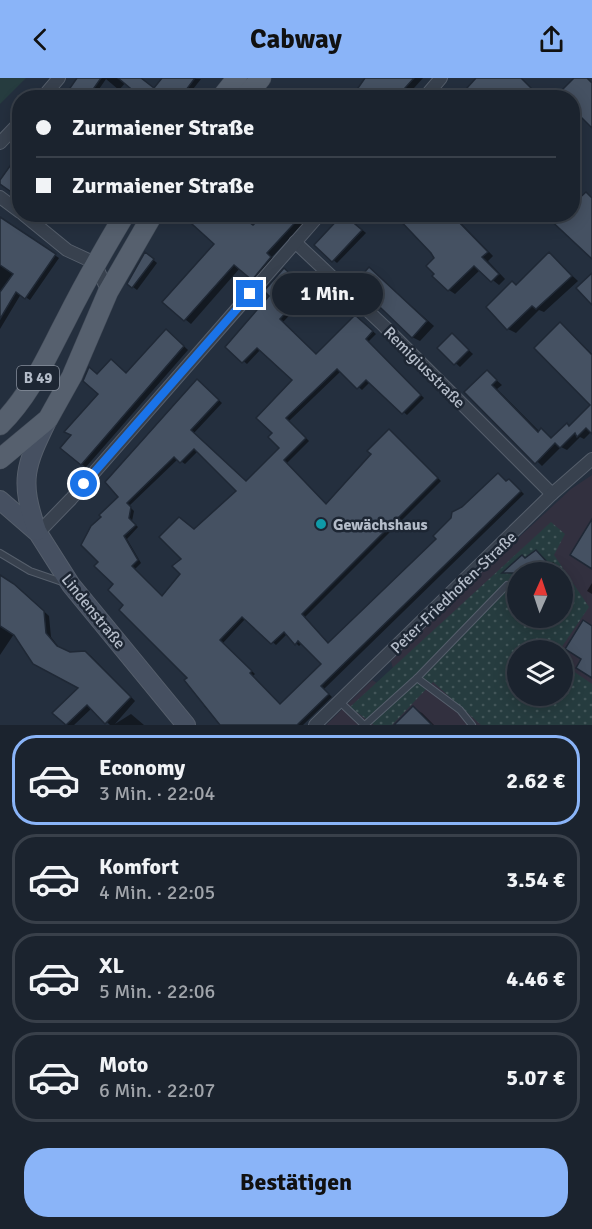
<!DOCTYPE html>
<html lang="de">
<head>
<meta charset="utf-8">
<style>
  :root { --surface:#1b232e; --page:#242b36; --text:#f1f3f6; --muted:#a0a4aa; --line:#39404a; --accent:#8ab4f8 }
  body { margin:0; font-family:Signika,sans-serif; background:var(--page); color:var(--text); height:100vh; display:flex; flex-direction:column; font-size:22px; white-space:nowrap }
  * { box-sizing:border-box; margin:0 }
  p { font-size:20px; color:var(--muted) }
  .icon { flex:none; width:33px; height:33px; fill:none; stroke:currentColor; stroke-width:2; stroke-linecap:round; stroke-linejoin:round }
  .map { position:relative; height:647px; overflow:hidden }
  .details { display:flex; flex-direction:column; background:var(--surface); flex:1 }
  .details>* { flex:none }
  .guide { position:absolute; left:12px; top:12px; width:568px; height:132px; border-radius:24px; box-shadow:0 3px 15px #0003,0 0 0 2px var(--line); display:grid; align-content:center; height:132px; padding:0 24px; background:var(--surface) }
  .needle { width:39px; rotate:3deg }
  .tools { position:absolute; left:507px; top:484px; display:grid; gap:12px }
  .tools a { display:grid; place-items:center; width:66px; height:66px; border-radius:50%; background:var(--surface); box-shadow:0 3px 15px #0003,0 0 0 2px var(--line); font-size:30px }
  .end { position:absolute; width:27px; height:27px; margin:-14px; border:8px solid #1a73e8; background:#fff; box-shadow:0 0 0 3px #fff }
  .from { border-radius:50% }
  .bubble { position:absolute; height:42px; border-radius:21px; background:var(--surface); box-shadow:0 3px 15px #0003,0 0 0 2px var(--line); font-size:20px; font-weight:800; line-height:42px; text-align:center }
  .guide b { display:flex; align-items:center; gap:21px; height:57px; font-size:22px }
  .guide b+b { border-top:2px solid var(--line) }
  .guide i { width:15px; height:15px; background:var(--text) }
  ul { padding:10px 0 0; list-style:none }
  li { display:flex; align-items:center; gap:18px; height:90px; margin:0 12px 9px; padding:0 12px; border:3px solid var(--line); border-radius:24px }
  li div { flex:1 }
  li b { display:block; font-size:22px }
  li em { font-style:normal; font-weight:800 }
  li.active { border-color:var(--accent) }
  li>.icon { width:54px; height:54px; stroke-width:1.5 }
  .button { display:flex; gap:12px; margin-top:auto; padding:12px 24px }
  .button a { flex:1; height:69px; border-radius:24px; background:var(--accent); color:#111; font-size:24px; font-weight:800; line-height:69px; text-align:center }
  header { display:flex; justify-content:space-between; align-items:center; height:78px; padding:0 24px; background:var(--accent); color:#111; font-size:27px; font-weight:800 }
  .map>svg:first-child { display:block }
</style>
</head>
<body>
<header><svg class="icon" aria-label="back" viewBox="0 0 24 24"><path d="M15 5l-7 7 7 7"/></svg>Cabway<svg class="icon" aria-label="share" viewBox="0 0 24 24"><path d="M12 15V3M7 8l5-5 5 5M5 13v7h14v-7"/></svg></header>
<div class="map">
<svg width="592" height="647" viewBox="0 0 592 647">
  <defs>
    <pattern id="park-dots" width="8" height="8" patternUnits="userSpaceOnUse" patternTransform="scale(1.5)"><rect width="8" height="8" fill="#263c3f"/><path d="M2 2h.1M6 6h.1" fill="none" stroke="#435659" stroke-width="1.8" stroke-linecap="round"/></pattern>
  </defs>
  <rect width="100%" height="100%" fill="#242f3e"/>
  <!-- medical -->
  <path fill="#32303f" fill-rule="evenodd" d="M592 397V647H326L372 602 377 605 393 591 391 583 489 487 571 411ZM518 495H562V540H518ZM518 573H562V618H518Z"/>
  <!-- green -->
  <polygon fill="#263c3f" points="0,0 26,0 0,26"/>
  <!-- park -->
  <path fill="url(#park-dots)" fill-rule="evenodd" d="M551 444 565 456 554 477 589 529 559 573H518V618H562L563 586 592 606V647H481L433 604 392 647H374L350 629ZM518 495H562V540H518Z"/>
  <!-- shadow -->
  <g fill="#0007" fill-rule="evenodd">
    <polygon points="78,0 140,0 155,12 164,0 201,1 186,20 145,20 126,4 119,12 106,1 93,20 63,20"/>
    <polygon points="370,0 423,0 405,20 353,20"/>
    <polygon points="50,136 62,136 59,142"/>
    <polygon points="185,136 312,136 272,179 276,183 259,204 240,190 191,246 164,224 216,166"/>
    <polygon points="388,136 452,136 493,178 488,183 505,201 499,207 480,192 455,216 449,212 436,180 408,148 394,143"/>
    <polygon points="345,137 366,155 337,185 316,167"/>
    <polygon points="0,141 59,180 30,222 21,216 0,251"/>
    <polygon points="549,176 578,203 544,234 539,232 516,255 508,251 512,205 517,208"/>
    <polygon points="150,179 157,185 137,212 133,209"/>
    <polygon points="370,191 434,248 420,263 412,259"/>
    <path d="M284 192 308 213 320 206 332 216 319 230 306 220 283 244 317 277 359 241 376 256 368 264 424 320 407 337 370 304 362 312 341 293 289 343 309 363 287 385 327 427 374 376 389 352 441 403 305 539 329 566 438 461 463 431 498 397 507 404 513 405 524 416 324 611 332 619 303 647H223L204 628 207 625 189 600 125 527 100 484 120 420 198 303 222 325 194 355 247 405 281 369 271 359 294 302 261 271 247 286 227 269 271 218ZM198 373 239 413 195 453 183 481 182 496 163 519 135 491 141 485 127 461 138 449 132 443 134 433 129 428 178 381 185 386ZM246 540 276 567 287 556 299 568 302 565 324 586 281 627 253 598 255 596 223 565Z"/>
    <polygon points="560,245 592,276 592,353 584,361 580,359 567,372 561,369 542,388 466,314 487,294 502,307 497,311 540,354 542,352 553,361 567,346 570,348 592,327"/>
    <polygon points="171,256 188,272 86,389 81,386 100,316 98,297 111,283 127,295"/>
    <polygon points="452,257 473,276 460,289 439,270"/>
    <polygon points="525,481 549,487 553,484 563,493 518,495 518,501 508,492"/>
    <polygon points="0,499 20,511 49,538 51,559 61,572 70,576 85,574 91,578 135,623 115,646 131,636 144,647 110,647 92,630 74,647 65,647 54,635 80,610 16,553 0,577"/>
    <polygon points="562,502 573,513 568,519 562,514"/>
    <polygon points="592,505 592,516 587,513"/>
    <polygon points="413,630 422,635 434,647 396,647"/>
  </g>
  <!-- building -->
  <g fill="#455162" stroke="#1f2835" stroke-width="1.5" fill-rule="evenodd">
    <polygon points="77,0 101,0 87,20 63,20"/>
    <polygon points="118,0 141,0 154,10 162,0 195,0 180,20 142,20"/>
    <polygon points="365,0 414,0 396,20 351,20"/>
    <polygon points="476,0 521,0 541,20 458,20"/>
    <polygon points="574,0 587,0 592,5 592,50 573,31 573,20 554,20"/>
    <polygon points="20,74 20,120 0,106 0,102"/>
    <polygon points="586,114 592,120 592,181 544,136 573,136 573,126"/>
    <polygon points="181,136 238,136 253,147 265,136 303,136 267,175 271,179 252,202 234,187 184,243 162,224 214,166"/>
    <polygon points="343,136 362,152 332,184 314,167"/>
    <polygon points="394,136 451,136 488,174 482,179 499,196 491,204 474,188 448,213 432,198 434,196 426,188 434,180 431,175"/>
    <polygon points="0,139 56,176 25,221 16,214 0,241 0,214 13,196 0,187"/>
    <polygon points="145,174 154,181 132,210 127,206"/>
    <polygon points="549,174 572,198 536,231 532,228 507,252 486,229 512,203 516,207"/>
    <polygon points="369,189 427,243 412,260 355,205"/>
    <path d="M284 190 307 212 316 202 329 213 315 229 302 219 306 213 280 241 316 276 355 237 373 253 366 261 421 317 402 336 366 302 357 311 337 291 286 340 306 360 284 382 326 426 371 376 367 373 389 351 438 400 302 536 328 565 436 461 433 458 451 440 452 434 462 429 498 395 506 403 509 401 521 413 321 608 329 616 297 647H220L184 602 187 600 119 532 123 527 108 512 113 506 94 488 98 484 81 467 91 448 101 439 99 437 118 419 105 404 197 301 219 322 191 352 246 403 279 370 268 359 272 355 256 340 292 302 257 270 242 285 225 269 269 218 264 213ZM194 371 236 413 194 451 179 439 159 459 181 481 172 488 180 496 162 518 132 488 138 482 124 458 136 447 129 440 131 429 127 425 174 379 180 385ZM242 539 271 566 284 554 295 567 298 563 321 586 280 626 250 595 252 593 220 562Z"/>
    <polygon points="592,195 592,227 576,210"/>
    <polygon points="560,244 592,277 592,356 586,350 577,359 575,355 560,370 555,365 535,386 464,314 487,292 497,302 492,307 538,354 541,350 551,360 567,345 569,348 590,327 534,270"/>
    <polygon points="166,251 184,268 81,387 60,370 71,357 64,354 98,316 83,303 89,289 97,296 111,281 126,295"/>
    <polygon points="452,255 469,272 454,287 437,270"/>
    <polygon points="592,441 592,491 570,477"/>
    <polygon points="536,472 557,495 502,495 522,477 525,480"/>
    <polygon points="0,497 14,506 44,533 46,555 57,568 70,574 85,573 131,619 105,646 87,627 66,647 52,635 78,610 33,586 14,557 0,548"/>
    <polygon points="583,542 592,548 592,600 576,590 581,581 565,571"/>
    <polygon points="413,628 432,647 394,647"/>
  </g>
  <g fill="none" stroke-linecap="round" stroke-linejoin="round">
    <!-- service casing -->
    <g stroke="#565f6c" stroke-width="8">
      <g id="service">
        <polyline points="0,475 30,493 65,505"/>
        <polyline points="417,600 507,507"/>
        <polyline points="340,624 364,647"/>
        <polyline points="365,647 417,600 460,632 472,647"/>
      </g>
    </g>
    <!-- minor casing -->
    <g stroke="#565f6c" stroke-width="14">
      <g id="minor">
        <polyline points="42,20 59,0"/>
        <polyline points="424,20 441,0"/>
        <polyline points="0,65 20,44"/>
        <polyline points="0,119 20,134"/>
        <polyline points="23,136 67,172 95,185 108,214"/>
        <polyline points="295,164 384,248 552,416"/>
        <polyline points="38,455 71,421 320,136"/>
        <polyline points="315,647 552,416 592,381"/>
      </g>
    </g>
    <!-- secondary casing -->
    <g stroke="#565f6c" stroke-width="20">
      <g id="secondary">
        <polyline points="0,422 38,455 71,507 186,647"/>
        <path d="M37 453C19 402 25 388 48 341"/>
      </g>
    </g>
    <!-- primary casing -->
    <g stroke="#414a57" stroke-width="21">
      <g id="primary">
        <polyline points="221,20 237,0"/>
        <polyline points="244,20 261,0"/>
        <path d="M0 347C31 316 46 280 66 242 84 206 104 171 125 136"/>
        <polyline points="0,381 48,341 72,298 108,214 153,136"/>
      </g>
    </g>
    <!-- service -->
    <use href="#service" stroke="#38414e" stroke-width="6"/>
    <!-- minor -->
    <use href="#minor" stroke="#38414e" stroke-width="12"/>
    <!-- secondary -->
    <use href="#secondary" stroke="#465061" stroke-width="18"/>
    <!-- primary -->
    <use href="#primary" stroke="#56606e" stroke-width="20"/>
  </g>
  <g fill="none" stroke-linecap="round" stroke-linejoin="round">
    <!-- route -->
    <polyline stroke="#1a73e8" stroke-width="8" points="84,406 250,216"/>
  </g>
  <!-- markers -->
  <circle fill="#0f9aa8" stroke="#1d2633" stroke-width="2" cx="321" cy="446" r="6"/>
  <g text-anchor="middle" stroke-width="5" stroke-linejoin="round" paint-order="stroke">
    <!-- shield labels -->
    <rect fill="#1d2633" stroke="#878f9c" stroke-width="1.5" x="17" y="288" width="42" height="24" rx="4.5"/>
    <g font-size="15" font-weight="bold" fill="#b4bcc9">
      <text x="38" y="305">B 49</text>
    </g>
    <!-- street labels -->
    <g font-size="16" fill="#b4bcc9" stroke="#1d2633">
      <text transform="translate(425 289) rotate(45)" y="6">Remigiusstraße</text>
      <text transform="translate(453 514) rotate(-44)" y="6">Peter-Friedhofen-Straße</text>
      <text transform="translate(94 533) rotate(51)" y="6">Lindenstraße</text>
    </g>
    <!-- poi labels -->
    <g font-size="16" font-weight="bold" fill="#b4bcc9" stroke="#1d2633" text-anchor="start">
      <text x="333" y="452">Gewächshaus</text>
    </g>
  </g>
</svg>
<div class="tools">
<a><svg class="needle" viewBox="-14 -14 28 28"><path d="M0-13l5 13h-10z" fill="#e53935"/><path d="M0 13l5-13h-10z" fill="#a0a4aa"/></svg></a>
<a><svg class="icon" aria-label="layers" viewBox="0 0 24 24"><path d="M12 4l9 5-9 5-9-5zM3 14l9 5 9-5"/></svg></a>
</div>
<i class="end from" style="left:84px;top:406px"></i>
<i class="end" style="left:250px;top:216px"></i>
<div class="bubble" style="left:272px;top:195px;width:111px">1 Min.</div>
<div class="guide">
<b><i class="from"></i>Zurmaiener Straße</b>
<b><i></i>Zurmaiener Straße</b>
</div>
</div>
<section class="details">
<ul>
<li class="active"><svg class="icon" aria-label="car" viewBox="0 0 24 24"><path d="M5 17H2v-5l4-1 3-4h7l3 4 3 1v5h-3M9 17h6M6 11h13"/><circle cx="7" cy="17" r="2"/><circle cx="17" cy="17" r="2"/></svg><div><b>Economy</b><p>3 Min. · 22:04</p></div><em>2.62 €</em></li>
<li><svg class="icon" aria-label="car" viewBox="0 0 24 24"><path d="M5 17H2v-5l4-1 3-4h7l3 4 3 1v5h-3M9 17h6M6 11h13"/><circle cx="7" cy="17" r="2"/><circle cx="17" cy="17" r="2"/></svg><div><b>Komfort</b><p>4 Min. · 22:05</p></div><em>3.54 €</em></li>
<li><svg class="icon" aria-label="car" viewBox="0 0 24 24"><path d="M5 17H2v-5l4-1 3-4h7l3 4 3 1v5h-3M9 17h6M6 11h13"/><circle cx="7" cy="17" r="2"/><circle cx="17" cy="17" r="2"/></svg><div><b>XL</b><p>5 Min. · 22:06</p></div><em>4.46 €</em></li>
<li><svg class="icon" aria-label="car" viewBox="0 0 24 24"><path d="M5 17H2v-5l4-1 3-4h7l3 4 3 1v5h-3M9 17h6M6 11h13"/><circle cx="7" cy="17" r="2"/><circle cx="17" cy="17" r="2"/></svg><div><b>Moto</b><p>6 Min. · 22:07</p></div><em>5.07 €</em></li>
</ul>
<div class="button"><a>Bestätigen</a></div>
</section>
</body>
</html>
